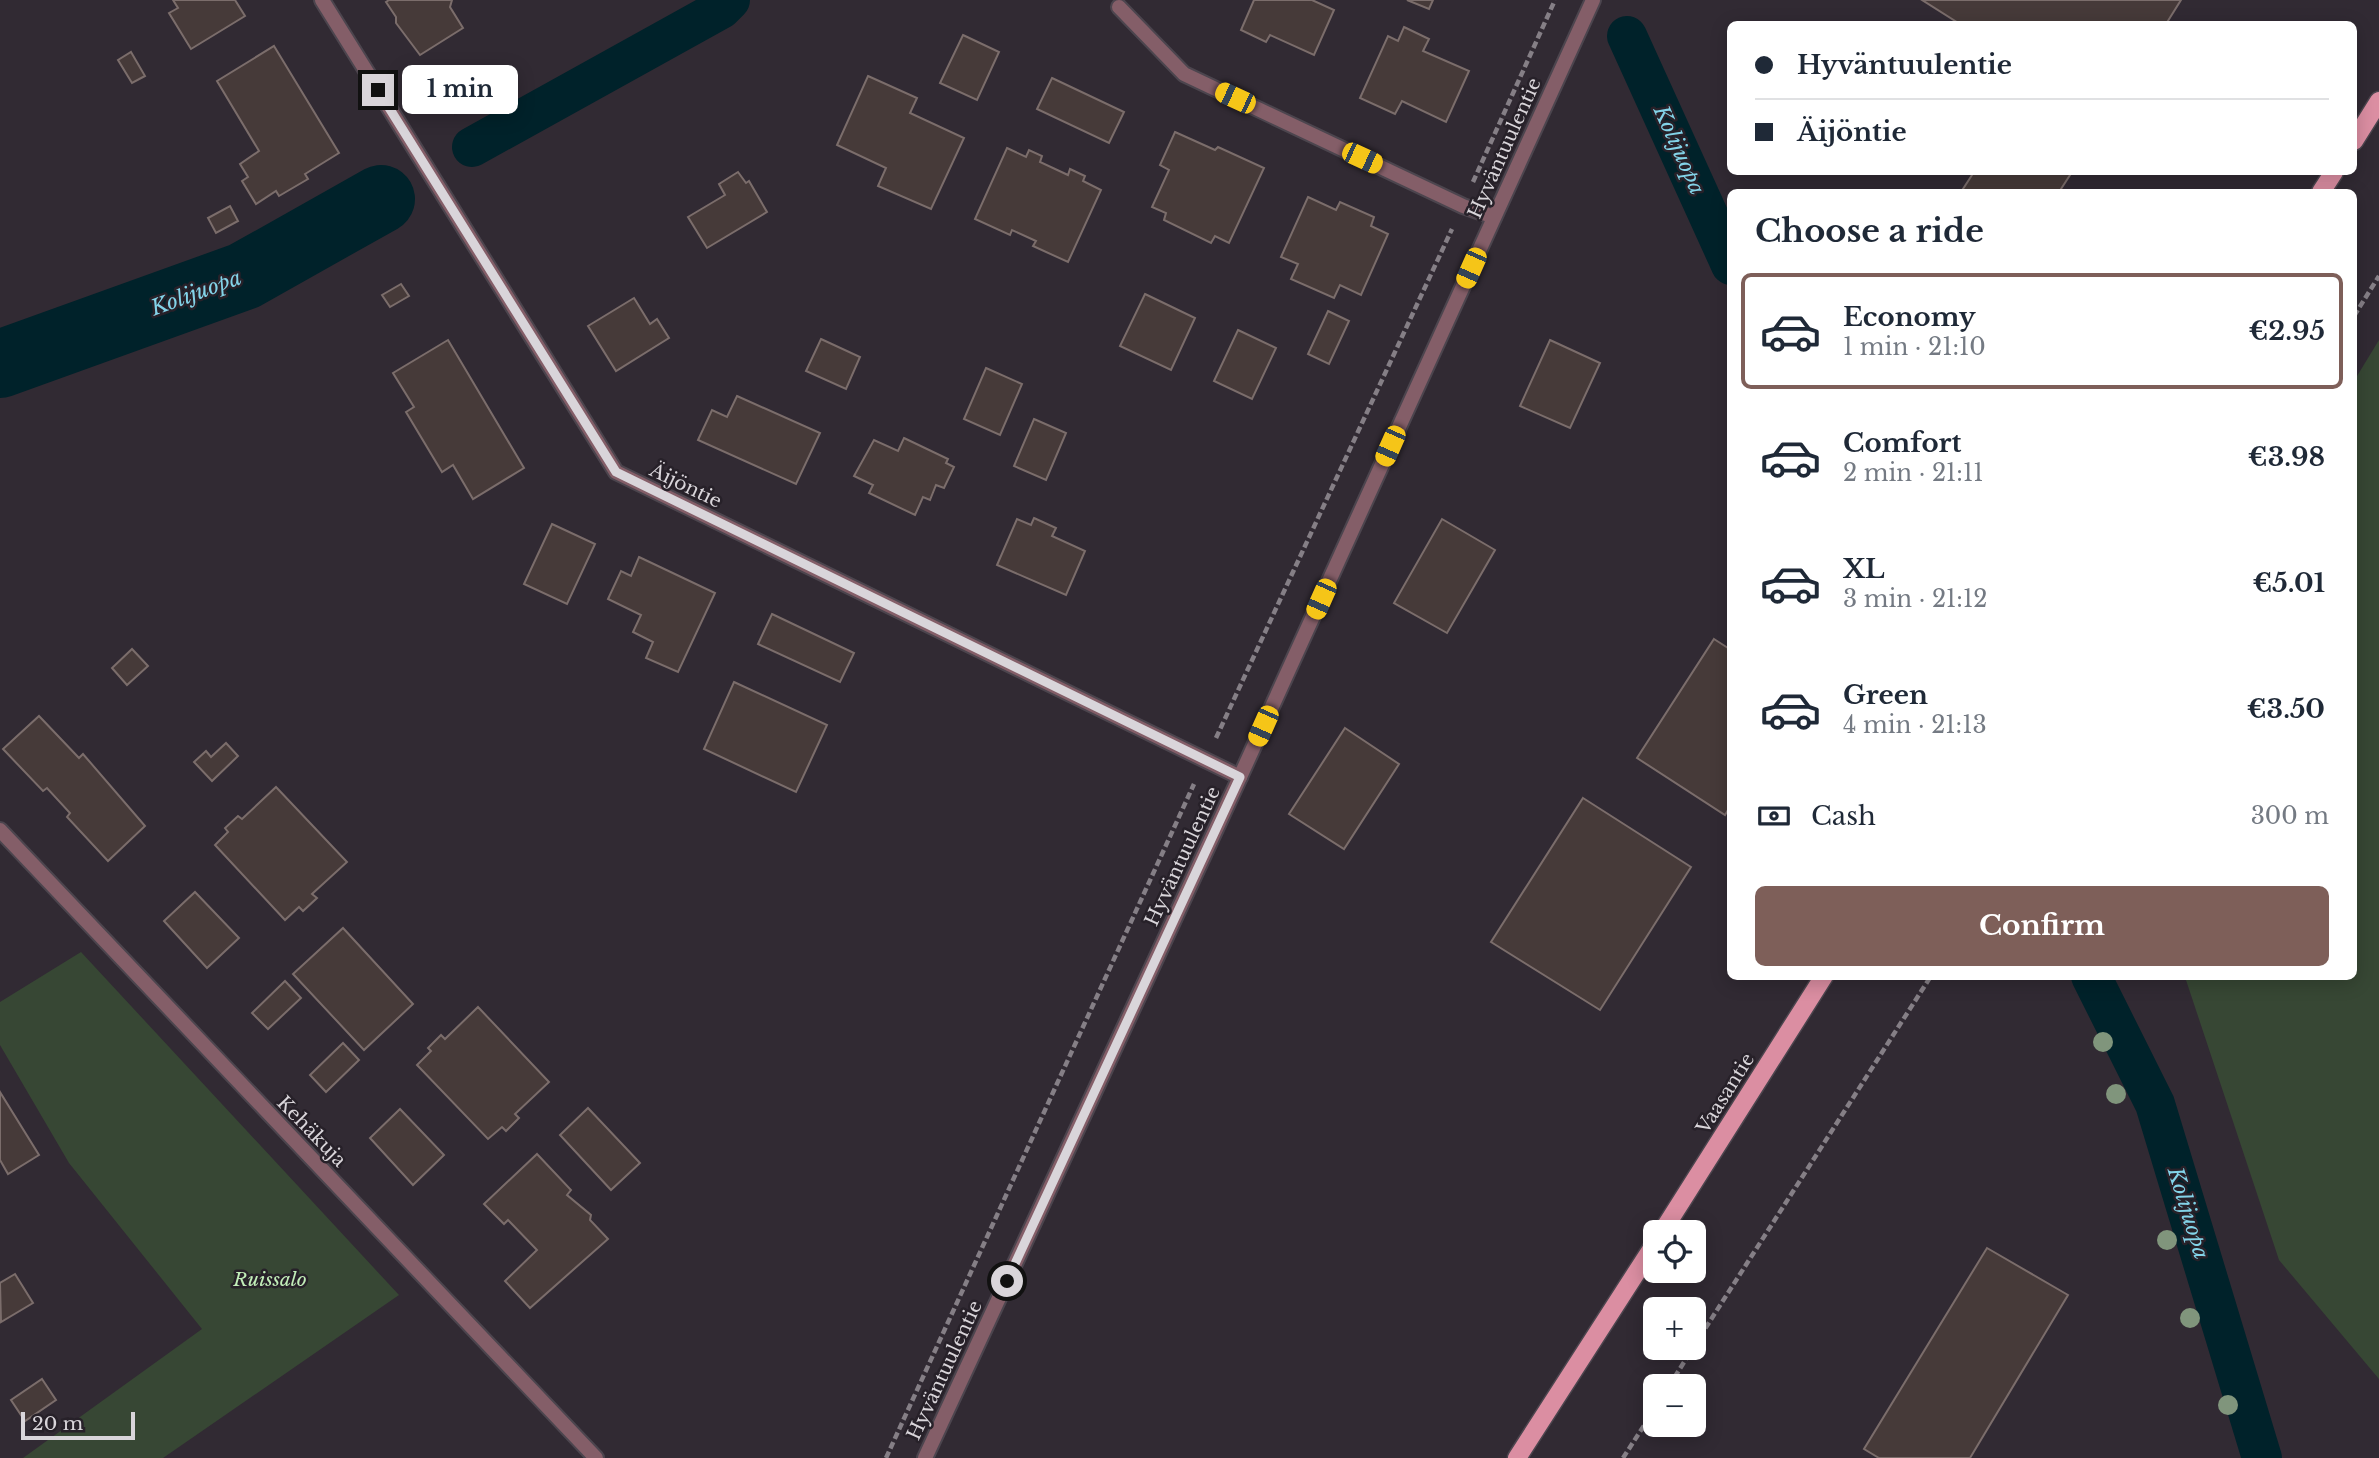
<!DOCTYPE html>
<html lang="en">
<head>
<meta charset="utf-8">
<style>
  :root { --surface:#fff; --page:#f2f2f3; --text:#1f2937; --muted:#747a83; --line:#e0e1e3; --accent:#7e5f59 }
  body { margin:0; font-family:"Libre Baskerville",serif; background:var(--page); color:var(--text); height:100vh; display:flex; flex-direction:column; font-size:26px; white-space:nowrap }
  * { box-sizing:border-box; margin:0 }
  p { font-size:23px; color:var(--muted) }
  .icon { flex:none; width:38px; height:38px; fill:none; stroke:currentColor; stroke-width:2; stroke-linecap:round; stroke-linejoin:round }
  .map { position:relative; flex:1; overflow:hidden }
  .sheet { position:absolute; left:1727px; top:189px; width:630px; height:791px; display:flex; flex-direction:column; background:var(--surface); border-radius:10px; box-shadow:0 4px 18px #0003 }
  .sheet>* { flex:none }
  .hud { position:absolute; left:1727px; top:21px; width:630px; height:154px; border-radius:10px; box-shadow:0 4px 18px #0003; display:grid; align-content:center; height:154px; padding:0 28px; background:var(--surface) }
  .buttons { position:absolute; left:1643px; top:1220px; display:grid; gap:14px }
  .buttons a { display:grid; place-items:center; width:63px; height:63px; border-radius:10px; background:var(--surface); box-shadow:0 4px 18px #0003; font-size:35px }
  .scale { position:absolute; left:21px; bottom:18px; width:114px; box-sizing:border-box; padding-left:7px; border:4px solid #d9d5da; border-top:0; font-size:19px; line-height:24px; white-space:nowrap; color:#d9d5da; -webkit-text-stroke:5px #272129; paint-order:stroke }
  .end { position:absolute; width:32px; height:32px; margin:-16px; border:9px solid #d9d5da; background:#111; box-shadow:0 0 0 4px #111 }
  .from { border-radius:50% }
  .bubble { position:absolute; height:49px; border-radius:10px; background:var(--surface); box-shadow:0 4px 18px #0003; font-size:23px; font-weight:700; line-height:49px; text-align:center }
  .car { position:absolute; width:21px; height:42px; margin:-21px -10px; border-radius:9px; box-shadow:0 0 5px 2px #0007; background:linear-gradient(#f5c518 24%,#345 0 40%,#f5c518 0 76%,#345 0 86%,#f5c518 0) }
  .hud b { display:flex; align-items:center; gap:24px; height:66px; font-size:26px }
  .hud b+b { border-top:2px solid var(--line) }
  .hud i { width:18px; height:18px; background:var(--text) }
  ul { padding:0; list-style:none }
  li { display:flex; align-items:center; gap:21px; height:116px; margin:0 14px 10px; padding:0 14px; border:4px solid transparent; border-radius:10px }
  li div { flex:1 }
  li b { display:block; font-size:26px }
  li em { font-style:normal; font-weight:700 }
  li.active { border-color:var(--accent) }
  li>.icon { width:63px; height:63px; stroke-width:1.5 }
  h2 { padding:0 28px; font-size:32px; line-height:84px }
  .pay { display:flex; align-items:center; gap:18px; height:77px; padding:0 28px; font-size:26px }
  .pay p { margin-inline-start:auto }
  .button { display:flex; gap:14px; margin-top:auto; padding:14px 28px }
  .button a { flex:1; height:80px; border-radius:10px; background:var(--accent); color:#fff; font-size:28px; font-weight:700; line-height:80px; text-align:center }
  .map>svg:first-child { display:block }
</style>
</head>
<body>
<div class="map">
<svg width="2379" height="1458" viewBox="0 0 2379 1458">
  <rect width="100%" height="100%" fill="#312a33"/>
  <!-- green -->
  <g fill="#374734">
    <polygon points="2379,340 2379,1379 2279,1260 2185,977 2354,976 2354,381"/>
    <polygon points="81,952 399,1295 163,1458 23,1458 202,1329 69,1163 0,1045 0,1002"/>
  </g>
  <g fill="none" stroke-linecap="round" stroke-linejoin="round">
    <!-- canal -->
    <g stroke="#00222a" stroke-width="40">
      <polyline points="1627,36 1731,265"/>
      <polyline points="472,147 721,9 730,0"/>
      <polyline points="2091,976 2155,1104 2262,1458"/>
    </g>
    <!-- river -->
    <polyline stroke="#00222a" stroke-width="68" points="0,364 244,276 381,199"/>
  </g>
  <!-- building -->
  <g fill="#463a39" stroke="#7b6d6b" stroke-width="2">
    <polygon points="173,0 235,0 245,16 191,49 169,13 178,8"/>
    <polygon points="389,0 452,0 450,7 463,28 420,55 396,23 396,17 386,2"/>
    <polygon points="1254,0 1312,0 1334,10 1314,55 1270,35 1266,42 1241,30"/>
    <polygon points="1407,0 1433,0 1429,9"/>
    <polygon points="1922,0 2181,0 2166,24 1960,24"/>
    <polygon points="1404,27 1429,39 1423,51 1469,71 1446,122 1402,101 1395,114 1360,98 1388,36 1398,41"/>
    <polygon points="963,35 999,52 977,100 940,83"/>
    <polygon points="274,46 339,153 305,174 308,179 279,196 276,191 256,204 242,181 248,177 240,164 259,151 217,81"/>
    <polygon points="131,52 145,76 132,83 118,60"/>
    <polygon points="868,76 917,98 910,113 964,138 931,209 878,186 886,168 837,145"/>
    <polygon points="1052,78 1124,112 1109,143 1037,109"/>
    <polygon points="1175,132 1215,150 1218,147 1264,168 1229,243 1215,236 1211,243 1164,220 1166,213 1152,207 1169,170 1160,165"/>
    <polygon points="1007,148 1026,157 1029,150 1042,156 1040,162 1068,175 1070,169 1085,176 1083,181 1101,190 1068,262 1033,246 1036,241 1012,230 1010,235 975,219"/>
    <polygon points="738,172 746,183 749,181 767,212 707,248 688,217 725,195 719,184"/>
    <polygon points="1974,172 2072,172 2059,192 1961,192"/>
    <polygon points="1308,197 1336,210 1340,202 1374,217 1371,226 1388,234 1361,295 1340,285 1334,298 1291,279 1298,264 1281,257"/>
    <polygon points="230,206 238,221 216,233 208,218"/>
    <polygon points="401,284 409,296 390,307 382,295"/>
    <polygon points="1145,294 1195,318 1171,370 1120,346"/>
    <polygon points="634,298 650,324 657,319 669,338 616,371 588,326"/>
    <polygon points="1328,311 1349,321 1329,364 1308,354"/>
    <polygon points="1238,330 1276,348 1252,399 1214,381"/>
    <polygon points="821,339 860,357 846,389 806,371"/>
    <polygon points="448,340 524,468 473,499 453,465 442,472 406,412 414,407 393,373"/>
    <polygon points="1550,340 1600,363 1570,428 1520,406"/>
    <polygon points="986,368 1022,384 1000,435 964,419"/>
    <polygon points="737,396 820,433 796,484 698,440 712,410 727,417"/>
    <polygon points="1034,419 1066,433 1046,480 1014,466"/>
    <polygon points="904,438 948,459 946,463 954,467 944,488 936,485 930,500 923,497 915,515 869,493 873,485 854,476 874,440 898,451"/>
    <polygon points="1034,518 1056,528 1052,536 1085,551 1066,595 997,565 1017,519 1031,525"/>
    <polygon points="1442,519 1495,550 1447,633 1394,603"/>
    <polygon points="552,524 595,544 567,604 524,584"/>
    <polygon points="639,557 715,593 678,672 646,658 653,642 633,632 641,615 608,599 621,571 631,576"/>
    <polygon points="772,614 854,653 840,682 758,644"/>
    <polygon points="1714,639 1731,650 1731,805 1725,815 1637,758"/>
    <polygon points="132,649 148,666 127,685 112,668"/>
    <polygon points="734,682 827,725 796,792 704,749"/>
    <polygon points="39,716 79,758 83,754 145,826 108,861 67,817 70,813 47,788 43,791 3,749"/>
    <polygon points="1345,728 1399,764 1344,849 1289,814"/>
    <polygon points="226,743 238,756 212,781 194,762 206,751 211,757"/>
    <polygon points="276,787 347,862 312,894 317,898 303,911 299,907 285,920 215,845 228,832 225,828 238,816 242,819"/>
    <polygon points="1583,798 1691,867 1600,1010 1491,942"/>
    <polygon points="195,892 239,938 207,968 164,921"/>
    <polygon points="343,928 413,1004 364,1050 293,974"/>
    <polygon points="285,981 301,998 268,1029 252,1013"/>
    <polygon points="478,1007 549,1082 515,1114 519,1118 506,1131 502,1127 488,1139 417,1065 431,1051 428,1048 441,1035 445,1039"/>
    <polygon points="343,1043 359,1060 326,1092 310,1075"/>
    <polygon points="0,1092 39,1155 8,1174 0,1160"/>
    <polygon points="588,1108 640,1163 611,1190 560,1135"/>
    <polygon points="400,1109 444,1155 413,1185 370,1138"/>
    <polygon points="537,1154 571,1190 567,1195 591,1215 590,1220 608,1239 530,1308 505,1281 537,1250 508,1220 504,1224 484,1204"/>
    <polygon points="1987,1248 2068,1295 1970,1458 1879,1458 1864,1449"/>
    <polygon points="15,1274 33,1303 1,1322 0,1283"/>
    <polygon points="42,1379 56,1400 25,1421 11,1400"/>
  </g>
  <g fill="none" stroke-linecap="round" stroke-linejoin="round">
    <!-- minor casing -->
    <g stroke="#4c454e" stroke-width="18">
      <g id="minor">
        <polyline points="322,0 616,472 1240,777"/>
        <polyline points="1119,7 1184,74 1463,206 1494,217"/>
        <polyline points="0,830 596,1458"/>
      </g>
    </g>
    <!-- tertiary casing -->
    <g stroke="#4c454e" stroke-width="18">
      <polyline id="tertiary" points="925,1458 1240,777 1593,0"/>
    </g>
    <!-- primary casing -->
    <g stroke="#4c454e" stroke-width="21">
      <g id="primary">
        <polyline points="2354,141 2379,101"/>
        <polyline points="2321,192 2334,172"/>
        <polyline points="1662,1232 1824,976"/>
        <polyline points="1517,1458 1656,1242"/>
      </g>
    </g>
    <!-- path -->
    <g stroke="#857f86" stroke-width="4.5" stroke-dasharray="7 3.5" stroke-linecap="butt">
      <polyline points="1473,182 1555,0"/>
      <polyline points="2354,316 2379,276"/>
      <polyline points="1216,738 1452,229"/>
      <polyline points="1694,1346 1931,976"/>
      <polyline points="1669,1386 1693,1348"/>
      <polyline points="886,1458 1194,784"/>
      <polyline points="1623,1458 1656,1407"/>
    </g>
    <!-- minor -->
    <use href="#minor" stroke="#845e68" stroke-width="14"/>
    <!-- tertiary -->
    <use href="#tertiary" stroke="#845e68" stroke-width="14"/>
    <!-- primary -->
    <use href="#primary" stroke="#db8ea2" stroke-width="18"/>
  </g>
  <!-- trees -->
  <g fill="#80957c">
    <circle cx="2103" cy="1042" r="10"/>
    <circle cx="2116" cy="1094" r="10"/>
    <circle cx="2167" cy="1240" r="10"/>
    <circle cx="2190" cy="1318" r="10"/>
    <circle cx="2228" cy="1405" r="10"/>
  </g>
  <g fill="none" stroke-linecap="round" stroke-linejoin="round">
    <!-- route -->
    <polyline stroke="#d9d5da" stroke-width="9" points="378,90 616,472 1240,777 1007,1281"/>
  </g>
  <g text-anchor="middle" stroke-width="5" stroke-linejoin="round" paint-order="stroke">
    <!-- street labels -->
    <g font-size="19" fill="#d9d5da" stroke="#272129">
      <text transform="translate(1504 148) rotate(-66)" y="7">Hyväntuulentie</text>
      <text transform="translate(686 485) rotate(26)" y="7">Äijöntie</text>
      <text transform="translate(1182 856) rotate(-65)" y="7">Hyväntuulentie</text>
      <text transform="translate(1725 1093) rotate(-58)" y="7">Vaasantie</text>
      <text transform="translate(312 1131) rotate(46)" y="7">Kehäkuja</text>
      <text transform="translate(944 1370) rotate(-65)" y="7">Hyväntuulentie</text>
    </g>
    <!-- park labels -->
    <g font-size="19" font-style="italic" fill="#c1edb8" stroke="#272129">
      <text x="270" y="1286">Ruissalo</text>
    </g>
    <!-- water labels -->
    <g font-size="21" font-style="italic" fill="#83d3e8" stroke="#272129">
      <text transform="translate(1679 150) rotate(66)" y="7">Kolijuopa</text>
      <text transform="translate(196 293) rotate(-20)" y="7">Kolijuopa</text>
      <text transform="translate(2188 1213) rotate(73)" y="7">Kolijuopa</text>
    </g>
  </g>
</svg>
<div class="buttons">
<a><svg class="icon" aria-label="locate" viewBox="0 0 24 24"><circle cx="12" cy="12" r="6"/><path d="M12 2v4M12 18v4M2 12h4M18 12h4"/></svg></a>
<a>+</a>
<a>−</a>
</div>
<div class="scale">20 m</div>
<i class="end from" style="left:1007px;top:1281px"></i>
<i class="end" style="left:378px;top:90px"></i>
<div class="bubble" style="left:402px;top:65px;width:116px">1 min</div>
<i class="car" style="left:1235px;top:98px;rotate:295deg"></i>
<i class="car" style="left:1362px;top:158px;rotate:115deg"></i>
<i class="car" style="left:1471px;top:268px;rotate:204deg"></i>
<i class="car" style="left:1390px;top:446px;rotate:204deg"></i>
<i class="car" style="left:1321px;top:599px;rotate:204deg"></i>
<i class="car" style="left:1263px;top:726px;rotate:204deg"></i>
<div class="hud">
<b><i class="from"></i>Hyväntuulentie</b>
<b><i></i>Äijöntie</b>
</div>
<section class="sheet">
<h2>Choose a ride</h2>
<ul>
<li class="active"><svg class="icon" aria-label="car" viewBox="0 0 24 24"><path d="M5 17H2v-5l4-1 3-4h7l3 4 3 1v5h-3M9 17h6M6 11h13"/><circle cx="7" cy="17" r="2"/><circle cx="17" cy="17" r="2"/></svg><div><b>Economy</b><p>1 min · 21:10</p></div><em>€2.95</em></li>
<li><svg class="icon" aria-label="car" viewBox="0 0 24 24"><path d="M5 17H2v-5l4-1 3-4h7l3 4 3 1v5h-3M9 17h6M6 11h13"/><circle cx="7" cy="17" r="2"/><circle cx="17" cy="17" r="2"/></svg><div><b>Comfort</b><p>2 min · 21:11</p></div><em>€3.98</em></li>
<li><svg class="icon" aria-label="car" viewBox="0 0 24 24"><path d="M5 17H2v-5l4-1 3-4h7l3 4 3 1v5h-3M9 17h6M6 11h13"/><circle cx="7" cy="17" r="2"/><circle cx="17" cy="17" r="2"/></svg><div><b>XL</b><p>3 min · 21:12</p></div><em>€5.01</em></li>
<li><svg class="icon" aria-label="car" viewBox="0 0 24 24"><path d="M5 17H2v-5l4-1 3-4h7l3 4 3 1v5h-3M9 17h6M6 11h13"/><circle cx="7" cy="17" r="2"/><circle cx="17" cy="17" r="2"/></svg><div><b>Green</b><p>4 min · 21:13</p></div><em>€3.50</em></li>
</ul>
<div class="pay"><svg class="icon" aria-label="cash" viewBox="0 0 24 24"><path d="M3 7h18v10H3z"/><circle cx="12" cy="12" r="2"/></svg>Cash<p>300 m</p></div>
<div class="button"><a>Confirm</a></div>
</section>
</div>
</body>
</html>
